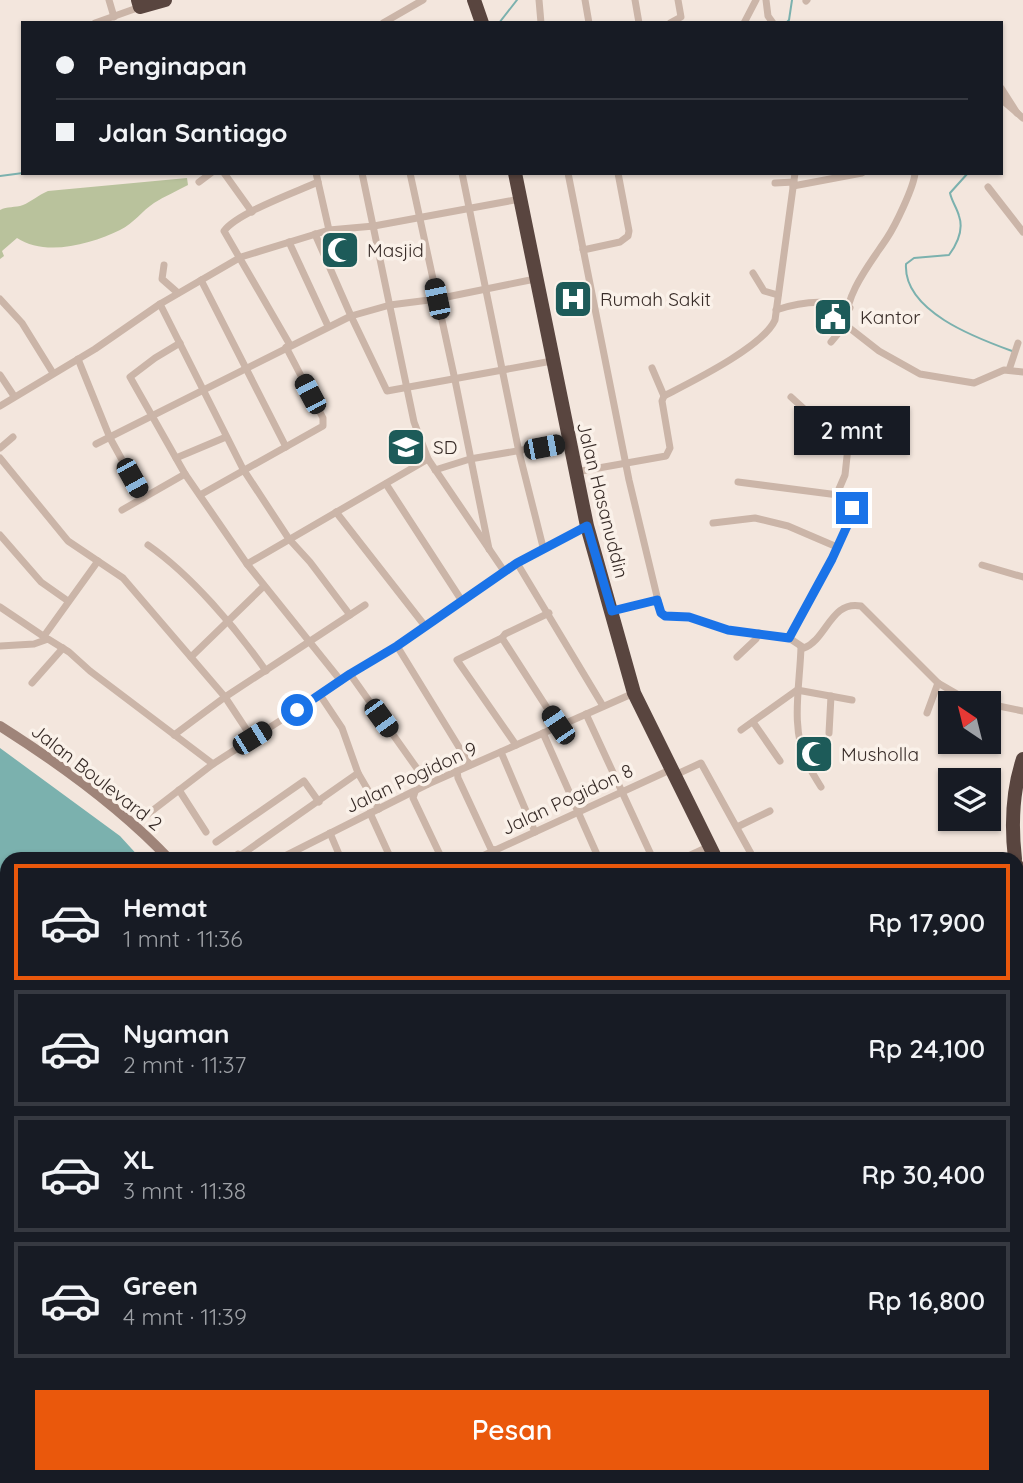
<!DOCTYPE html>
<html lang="id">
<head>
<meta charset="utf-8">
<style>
  :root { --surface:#171b24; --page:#242831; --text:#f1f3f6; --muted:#9ea1a6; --line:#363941; --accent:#ea580c }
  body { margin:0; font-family:Quicksand,sans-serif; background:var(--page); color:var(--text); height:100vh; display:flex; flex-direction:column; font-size:26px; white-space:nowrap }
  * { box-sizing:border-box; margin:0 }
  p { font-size:23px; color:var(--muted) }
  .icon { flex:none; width:38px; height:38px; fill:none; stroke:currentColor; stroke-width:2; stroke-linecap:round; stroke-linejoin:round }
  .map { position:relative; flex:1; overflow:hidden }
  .panel { position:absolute; left:0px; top:852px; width:1024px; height:632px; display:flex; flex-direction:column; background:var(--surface); border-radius:21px 21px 0 0; box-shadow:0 2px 5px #0004 }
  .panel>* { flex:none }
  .hud { position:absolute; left:21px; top:21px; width:982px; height:154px; border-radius:0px; box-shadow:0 2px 5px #0004; display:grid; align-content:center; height:154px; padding:0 35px; background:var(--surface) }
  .needle { width:46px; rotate:325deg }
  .buttons { position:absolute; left:938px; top:691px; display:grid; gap:14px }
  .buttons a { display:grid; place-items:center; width:63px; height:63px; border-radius:0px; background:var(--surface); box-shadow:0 2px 5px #0004; font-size:35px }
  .end { position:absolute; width:32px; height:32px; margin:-16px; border:9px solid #1a73e8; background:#fff; box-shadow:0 0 0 4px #fff }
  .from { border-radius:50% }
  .bubble { position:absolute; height:49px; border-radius:0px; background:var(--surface); box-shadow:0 2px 5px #0004; font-size:23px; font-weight:600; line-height:49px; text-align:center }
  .car { position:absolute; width:21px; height:42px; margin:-21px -10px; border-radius:9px; box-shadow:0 0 5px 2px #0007; background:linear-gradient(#222 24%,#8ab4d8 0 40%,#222 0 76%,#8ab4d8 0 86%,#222 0) }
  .hud b { display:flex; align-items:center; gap:24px; height:66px; font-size:26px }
  .hud b+b { border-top:2px solid var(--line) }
  .hud i { width:18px; height:18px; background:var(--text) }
  ul { padding:12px 0 0; list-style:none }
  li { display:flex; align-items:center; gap:21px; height:116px; margin:0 14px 10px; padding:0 21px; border:4px solid var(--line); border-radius:0px }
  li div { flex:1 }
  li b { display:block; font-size:26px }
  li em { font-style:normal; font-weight:600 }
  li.selected { border-color:var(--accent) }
  li>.icon { width:63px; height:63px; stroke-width:1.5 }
  .cta { display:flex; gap:14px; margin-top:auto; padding:14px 35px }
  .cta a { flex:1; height:80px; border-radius:0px; background:var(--accent); color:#fff; font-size:28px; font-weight:600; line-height:80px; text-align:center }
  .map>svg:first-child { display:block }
</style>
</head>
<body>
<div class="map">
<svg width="1023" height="1483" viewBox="0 0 1023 1483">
  <rect width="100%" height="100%" fill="#f3e6dd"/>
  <!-- green -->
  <path fill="#b9c29c" d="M187 178 188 185C177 191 165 196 154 203 142 211 134 223 120 230 92 244 45 257 17 238L2 251 4 256 0 259V210C7 206 15 208 23 205 31 202 38 195 48 191Z"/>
  <!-- water -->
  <polygon fill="#7bb1ae" points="0,748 120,836 141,859 7,859 7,1477 495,1477 495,1483 0,1483"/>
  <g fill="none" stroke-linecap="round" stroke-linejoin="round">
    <!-- stream -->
    <g stroke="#7bb1ae" stroke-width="2">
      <polyline points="499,23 517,0"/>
      <polyline points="786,23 789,20 792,0"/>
      <path d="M968 173 950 193C952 202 957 208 959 216 964 230 957 244 949 255L914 258 906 264C903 311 976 338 1012 351"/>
      <polyline points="0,176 23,173"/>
      <polyline points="932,1477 941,1480 953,1477"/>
    </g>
    <!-- street -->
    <g stroke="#cbb5a8" stroke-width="7">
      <polyline points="109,0 114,17"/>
      <polyline points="539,0 541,23"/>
      <polyline points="585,0 589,23"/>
      <polyline points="635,0 639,23"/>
      <polyline points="766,0 768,16 773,23"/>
      <polyline points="806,1 807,0"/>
      <polyline points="95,23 140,7"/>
      <polyline points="383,23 423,0"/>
      <polyline points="670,23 681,17 678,0"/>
      <polyline points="744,23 756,0"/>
      <polyline points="1001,88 1017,113"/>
      <polyline points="1001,99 1023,118"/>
      <polyline points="224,173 252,212"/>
      <polyline points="316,173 329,230"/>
      <polyline points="410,173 455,380 489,549"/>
      <polyline points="462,173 519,452 543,547"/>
      <path d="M568 173 629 480 661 613 667 616 689 617 728 630 789 638 804 648C827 639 831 600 861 606L938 683 957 694 986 704"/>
      <path d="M915 173C914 187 895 226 887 238 872 261 842 297 847 326L879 351 920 374 974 383 1004 370 1023 372"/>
      <polyline points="199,182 211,173"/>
      <polyline points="775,183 794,182"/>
      <polyline points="793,186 862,173"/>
      <polyline points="988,187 1023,232"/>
      <polyline points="315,234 351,316 387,391 552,361"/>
      <polyline points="289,242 328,326"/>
      <polyline points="583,250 620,242 628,236 629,231 618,173"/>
      <polyline points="164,265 162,279 178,293"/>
      <polyline points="753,273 764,291 778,295"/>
      <polyline points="201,280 286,447"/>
      <polyline points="0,299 22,323 53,373"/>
      <polyline points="160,304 243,469 289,539 310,562 350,615"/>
      <path d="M776 310C800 302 825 298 850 308"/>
      <polyline points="831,342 846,324"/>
      <polyline points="180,343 155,358 130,377 185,474 247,564 341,681"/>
      <path d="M290 345 224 231C237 213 296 192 318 182"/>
      <polyline points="78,359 110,438 143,498"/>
      <polyline points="652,368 664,396"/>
      <polyline points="1009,370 1018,343"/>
      <polyline points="0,375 14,396"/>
      <polyline points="791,397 814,418 849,438 845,475 836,496"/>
      <polyline points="0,406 95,349 160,304 241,257 329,230 374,226 520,199"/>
      <polyline points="96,444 351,316 390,305 437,299 535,279"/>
      <polyline points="0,448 13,437"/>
      <polyline points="0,458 68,541 123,578 225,697 252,738"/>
      <polyline points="176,458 226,437"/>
      <polyline points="428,459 504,571"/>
      <polyline points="435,470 470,459 569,442"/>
      <path d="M576 472 666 456 670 448 662 401 664 396C691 382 763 347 775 320L795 173"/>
      <polyline points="738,482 846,496 850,501 852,515 832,559 789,638"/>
      <polyline points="386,484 462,601"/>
      <polyline points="200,495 323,426 323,418 286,347"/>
      <polyline points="122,510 185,474"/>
      <polyline points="336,512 425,626"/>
      <polyline points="713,523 755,518 788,526 837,547"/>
      <polyline points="0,535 41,582 68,601"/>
      <path d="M148 545C191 575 236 628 266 671"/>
      <polyline points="517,563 603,706"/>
      <polyline points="247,564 428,459 414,422 362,173"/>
      <polyline points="982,565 1023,577"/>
      <polyline points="0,607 46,638"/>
      <polyline points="612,611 657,600"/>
      <polyline points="549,613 505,634 502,638 558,725"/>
      <polyline points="44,636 98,561"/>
      <polyline points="502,638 457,660 516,745"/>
      <polyline points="0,646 34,644 48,639 69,652 90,671 213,764"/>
      <polyline points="397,646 470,765"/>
      <path d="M801 647C800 685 790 727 807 763 811 771 816 779 821 787"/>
      <polyline points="191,657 264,586"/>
      <polyline points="737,657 756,639 759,633"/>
      <polyline points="350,674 428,784"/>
      <polyline points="32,683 63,648"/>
      <polyline points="989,704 1023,711"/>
      <polyline points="927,713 938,683"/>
      <polyline points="586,714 653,859"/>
      <polyline points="753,722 780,761"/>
      <polyline points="741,730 797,690 852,700"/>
      <polyline points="543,733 599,859"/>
      <polyline points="829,733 831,696"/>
      <polyline points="174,735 225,697 365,605"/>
      <polyline points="501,752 535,832"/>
      <polyline points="457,771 458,778 491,849 495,850"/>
      <polyline points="358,773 379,809"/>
      <polyline points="675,775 701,763 754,859"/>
      <polyline points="179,790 206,832"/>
      <polyline points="415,792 413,798 442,859"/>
      <polyline points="370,813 391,859"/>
      <polyline points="135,824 213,764 320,695 350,674 397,646 517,563 587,526"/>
      <polyline points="737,827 770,811"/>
      <polyline points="330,833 341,859"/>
      <polyline points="216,842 304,781 319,802"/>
      <polyline points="231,859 238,854 241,855 358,773 342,728 320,695"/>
      <polyline points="279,859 428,784 634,693"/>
      <polyline points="476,859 672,769"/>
      <polyline points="682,859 710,846"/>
      <polyline points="1017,1038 1023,1041"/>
      <polyline points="1017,1090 1023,1078"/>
      <polyline points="1017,1099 1023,1102"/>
      <polyline points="1017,1445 1023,1444"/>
      <polyline points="639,1477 642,1483"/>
      <polyline points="758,1477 759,1483"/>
      <polyline points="848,1477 848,1483"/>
      <polyline points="773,1483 788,1477"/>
    </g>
    <!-- secondary -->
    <g stroke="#9f8479" stroke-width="10">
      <path d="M0 726C60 764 121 808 169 859"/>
      <polyline points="544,1477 547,1483"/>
    </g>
    <!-- highway -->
    <g stroke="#59453f" stroke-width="14">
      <polyline points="138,0 140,7 165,0"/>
      <polyline points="474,0 482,23"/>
      <polyline points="515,173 587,526 634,693 716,859"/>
      <path d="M1015 859C1011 825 1012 792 1023 759"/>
      <polyline points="1017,866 1023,885"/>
      <polyline points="1017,1187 1023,1174"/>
      <polyline points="983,1477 984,1483"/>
    </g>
  </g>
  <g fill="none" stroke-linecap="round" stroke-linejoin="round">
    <!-- route -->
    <polyline stroke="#1a73e8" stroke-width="9" points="297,710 350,674 397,646 517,563 587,526 612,611 657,600 661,613 665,616 689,617 728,630 789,638 832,559 852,515 852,508"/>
  </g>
  <!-- icons -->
  <defs>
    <g id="mosque-square" transform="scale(2.0125)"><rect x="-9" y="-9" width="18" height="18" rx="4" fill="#1d5b59" stroke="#faf1e9"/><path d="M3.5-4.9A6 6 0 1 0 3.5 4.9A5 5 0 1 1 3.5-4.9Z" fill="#fff"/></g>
    <g id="hospital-square" transform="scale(2.0125)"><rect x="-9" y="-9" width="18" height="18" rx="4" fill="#1d5b59" stroke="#faf1e9"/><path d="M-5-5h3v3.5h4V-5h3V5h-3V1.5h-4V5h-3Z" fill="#fff"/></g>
    <g id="civic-square" transform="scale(2.0125)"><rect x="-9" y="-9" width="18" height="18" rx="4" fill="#1d5b59" stroke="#faf1e9"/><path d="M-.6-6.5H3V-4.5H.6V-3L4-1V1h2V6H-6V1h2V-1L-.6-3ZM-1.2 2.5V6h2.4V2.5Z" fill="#fff"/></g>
    <g id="school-square" transform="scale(2.0125)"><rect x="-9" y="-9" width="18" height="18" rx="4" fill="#1d5b59" stroke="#faf1e9"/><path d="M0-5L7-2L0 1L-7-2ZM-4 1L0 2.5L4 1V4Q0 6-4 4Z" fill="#fff"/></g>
  </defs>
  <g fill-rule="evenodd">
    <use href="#mosque-square" x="340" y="250"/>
    <use href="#hospital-square" x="573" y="299"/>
    <use href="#civic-square" x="833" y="317"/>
    <use href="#school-square" x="406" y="447"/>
    <use href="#mosque-square" x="814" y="754"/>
  </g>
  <g text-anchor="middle" stroke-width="7" stroke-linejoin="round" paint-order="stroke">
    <!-- poi labels -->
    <g font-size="19" fill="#382c28" stroke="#faf1e9" text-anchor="start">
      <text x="367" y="257">Masjid</text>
      <text x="600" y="306">Rumah Sakit</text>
      <text x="860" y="324">Kantor</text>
      <text x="433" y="454">SD</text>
      <text x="841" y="761">Musholla</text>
    </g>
    <!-- street labels -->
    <g font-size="19" fill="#382c28" stroke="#faf1e9">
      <text transform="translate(603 500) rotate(76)" y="7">Jalan Hasanuddin</text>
      <text transform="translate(97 777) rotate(38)" y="7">Jalan Boulevard 2</text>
      <text transform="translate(411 777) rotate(-25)" y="7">Jalan Pogidon 9</text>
      <text transform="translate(567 799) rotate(-25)" y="7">Jalan Pogidon 8</text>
    </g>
  </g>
</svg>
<div class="buttons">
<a><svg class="needle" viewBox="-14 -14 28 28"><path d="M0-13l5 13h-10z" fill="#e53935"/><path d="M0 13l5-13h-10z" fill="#9ea1a6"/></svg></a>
<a><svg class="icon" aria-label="layers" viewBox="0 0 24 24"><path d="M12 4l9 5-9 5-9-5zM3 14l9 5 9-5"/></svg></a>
</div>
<i class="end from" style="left:297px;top:710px"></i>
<i class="end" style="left:852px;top:508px"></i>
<div class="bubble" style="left:794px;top:406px;width:116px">2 mnt</div>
<i class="car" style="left:437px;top:299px;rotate:348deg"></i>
<i class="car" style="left:310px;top:394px;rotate:332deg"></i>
<i class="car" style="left:544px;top:447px;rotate:79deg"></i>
<i class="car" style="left:132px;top:478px;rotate:151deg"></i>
<i class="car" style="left:381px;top:718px;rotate:144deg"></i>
<i class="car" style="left:558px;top:725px;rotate:326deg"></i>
<i class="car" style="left:252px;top:738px;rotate:58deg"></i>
<div class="hud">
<b><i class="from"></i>Penginapan</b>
<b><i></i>Jalan Santiago</b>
</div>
<section class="panel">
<ul>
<li class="selected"><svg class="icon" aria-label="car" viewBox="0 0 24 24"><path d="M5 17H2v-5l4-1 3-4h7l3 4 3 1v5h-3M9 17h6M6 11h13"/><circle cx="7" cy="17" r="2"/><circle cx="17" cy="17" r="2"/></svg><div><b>Hemat</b><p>1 mnt · 11:36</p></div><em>Rp 17,900</em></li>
<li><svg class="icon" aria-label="car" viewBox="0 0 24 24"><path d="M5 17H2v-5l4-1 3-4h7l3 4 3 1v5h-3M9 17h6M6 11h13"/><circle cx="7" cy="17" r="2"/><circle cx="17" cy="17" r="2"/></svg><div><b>Nyaman</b><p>2 mnt · 11:37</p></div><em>Rp 24,100</em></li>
<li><svg class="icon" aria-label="car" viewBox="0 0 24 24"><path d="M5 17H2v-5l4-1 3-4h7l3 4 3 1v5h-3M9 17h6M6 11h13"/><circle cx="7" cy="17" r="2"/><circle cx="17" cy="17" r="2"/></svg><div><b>XL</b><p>3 mnt · 11:38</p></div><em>Rp 30,400</em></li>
<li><svg class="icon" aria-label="car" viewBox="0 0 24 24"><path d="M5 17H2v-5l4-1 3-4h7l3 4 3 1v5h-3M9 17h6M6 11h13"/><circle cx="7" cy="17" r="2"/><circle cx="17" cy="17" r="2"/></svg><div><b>Green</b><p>4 mnt · 11:39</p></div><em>Rp 16,800</em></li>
</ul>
<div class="cta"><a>Pesan</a></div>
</section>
</div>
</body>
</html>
